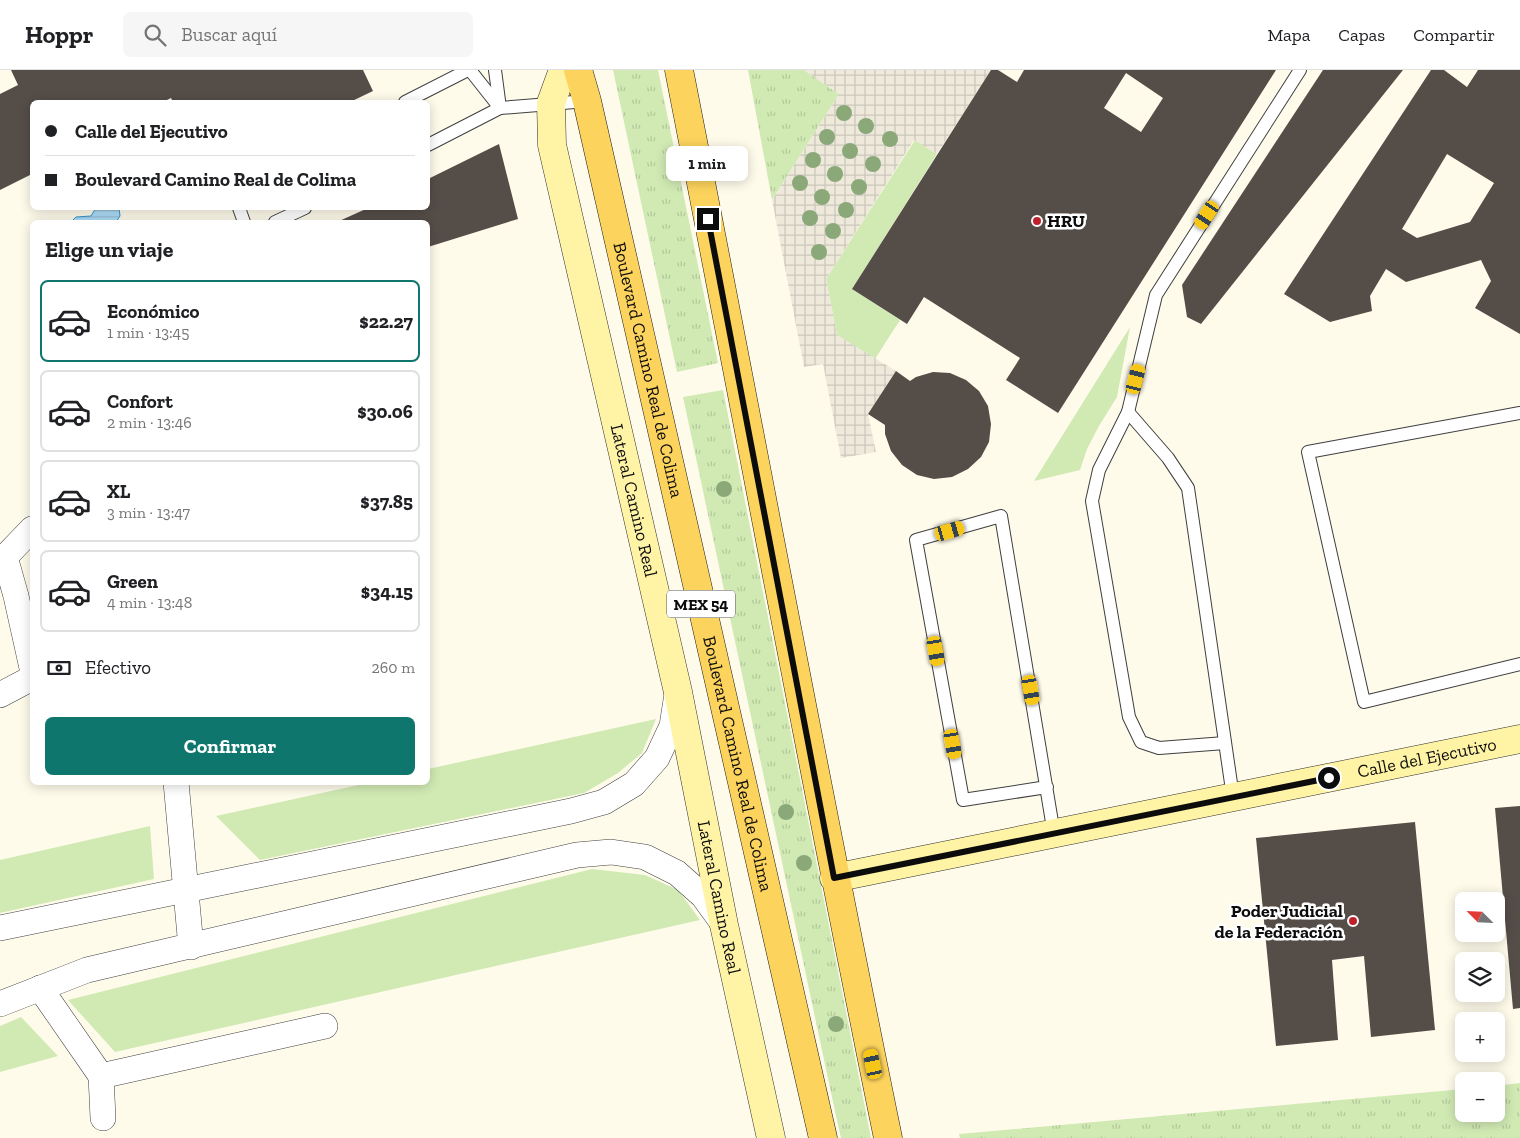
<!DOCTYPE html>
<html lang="es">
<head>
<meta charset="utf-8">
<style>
  :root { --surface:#fff; --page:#f6f6f6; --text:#202124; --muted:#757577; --line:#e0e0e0; --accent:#0f766e }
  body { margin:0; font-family:"Zilla Slab",serif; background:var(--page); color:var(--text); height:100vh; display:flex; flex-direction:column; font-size:19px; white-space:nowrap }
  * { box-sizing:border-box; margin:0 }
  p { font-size:16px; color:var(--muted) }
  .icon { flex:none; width:28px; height:28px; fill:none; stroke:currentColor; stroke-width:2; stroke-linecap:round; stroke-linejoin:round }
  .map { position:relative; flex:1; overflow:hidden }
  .sheet { position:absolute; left:30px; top:150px; width:400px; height:565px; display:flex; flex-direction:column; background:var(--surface); border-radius:8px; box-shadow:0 2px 12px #0003 }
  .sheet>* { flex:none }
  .hud { position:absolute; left:30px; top:30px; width:400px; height:110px; border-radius:8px; box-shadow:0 2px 12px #0003; display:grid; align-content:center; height:110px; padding:0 15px; background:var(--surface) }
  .needle { width:32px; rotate:294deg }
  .controls { position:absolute; left:1455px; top:822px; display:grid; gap:10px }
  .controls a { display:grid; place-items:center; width:50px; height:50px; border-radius:8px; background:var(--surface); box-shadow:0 2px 12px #0003; font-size:25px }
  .end { position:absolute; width:22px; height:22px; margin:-11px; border:6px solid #0c0c0c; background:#fff; box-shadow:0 0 0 2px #fff }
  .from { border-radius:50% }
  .bubble { position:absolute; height:35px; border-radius:8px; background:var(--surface); box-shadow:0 2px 12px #0003; font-size:16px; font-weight:700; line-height:35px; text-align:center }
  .car { position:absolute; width:15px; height:30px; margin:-15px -8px; border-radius:6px; box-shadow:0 0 4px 1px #0007; background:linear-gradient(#f5c518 24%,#345 0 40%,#f5c518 0 76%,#345 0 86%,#f5c518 0) }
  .hud b { display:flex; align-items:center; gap:18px; height:48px; font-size:19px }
  .hud b+b { border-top:1px solid var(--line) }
  .hud i { width:12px; height:12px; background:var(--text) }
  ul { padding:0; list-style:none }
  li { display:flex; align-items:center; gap:15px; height:82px; margin:0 10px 8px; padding:0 5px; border:2px solid var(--line); border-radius:8px }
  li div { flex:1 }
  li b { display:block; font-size:19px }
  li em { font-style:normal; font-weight:700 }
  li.on { border-color:var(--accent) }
  li>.icon { width:45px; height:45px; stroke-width:1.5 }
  h2 { padding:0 15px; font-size:22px; line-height:60px }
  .pay { display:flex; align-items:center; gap:12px; height:55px; padding:0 15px; font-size:19px }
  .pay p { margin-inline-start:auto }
  .action { display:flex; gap:10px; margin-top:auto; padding:10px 15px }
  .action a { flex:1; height:58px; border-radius:8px; background:var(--accent); color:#fff; font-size:20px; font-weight:700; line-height:58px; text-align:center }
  header { display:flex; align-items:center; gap:30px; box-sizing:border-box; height:70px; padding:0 25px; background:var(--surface); border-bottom:1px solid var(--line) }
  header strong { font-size:24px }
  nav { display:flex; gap:28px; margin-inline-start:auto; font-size:18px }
  .search { width:350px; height:45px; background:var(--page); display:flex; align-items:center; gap:12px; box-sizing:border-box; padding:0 18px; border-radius:8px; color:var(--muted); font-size:19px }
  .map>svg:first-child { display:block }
</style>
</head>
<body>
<header>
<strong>Hoppr</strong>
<div class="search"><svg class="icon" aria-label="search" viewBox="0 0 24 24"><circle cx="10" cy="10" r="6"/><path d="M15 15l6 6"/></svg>Buscar aquí</div>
<nav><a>Mapa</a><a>Capas</a><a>Compartir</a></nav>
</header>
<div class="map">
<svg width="1520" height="1068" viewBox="0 0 1520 1068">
  <defs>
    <pattern id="grass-tufts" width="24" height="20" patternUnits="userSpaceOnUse" patternTransform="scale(1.25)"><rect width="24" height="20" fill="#d1eab4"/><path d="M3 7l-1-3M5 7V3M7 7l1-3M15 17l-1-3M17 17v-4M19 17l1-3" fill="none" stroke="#b2c89a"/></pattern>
    <pattern id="plaza-grid" width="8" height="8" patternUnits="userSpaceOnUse" patternTransform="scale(1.25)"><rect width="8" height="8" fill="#eee9db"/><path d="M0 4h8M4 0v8" fill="none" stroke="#cbc7bb"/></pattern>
    <pattern id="water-rules" width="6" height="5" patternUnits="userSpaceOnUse" patternTransform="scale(1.25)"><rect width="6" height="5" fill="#aeddf8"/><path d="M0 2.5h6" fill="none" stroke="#94bcd3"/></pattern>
  </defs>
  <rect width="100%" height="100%" fill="#fffbeb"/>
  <!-- grass -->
  <g fill="url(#grass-tufts)">
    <polygon points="613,0 658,0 718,293 677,302"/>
    <polygon points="748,0 804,0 839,24 772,130"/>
    <polygon points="723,320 871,1068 841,1068 836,1046 683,327"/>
    <polygon points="1520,1013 1520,1068 960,1068 959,1064 1464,1019 1464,1044 1496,1044 1496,1016"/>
  </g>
  <!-- park -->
  <g fill="#d1eab4">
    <polygon points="915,70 937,84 852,219 900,250 875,289 837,265 826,209"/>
    <polygon points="1130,257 1117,327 1099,356 1087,379 1080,400 1034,411"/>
    <polygon points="656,649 642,683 618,703 584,723 260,790 216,746 368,713 428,712 428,699"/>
    <polygon points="150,756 154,809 0,843 0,790"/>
    <polygon points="592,799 645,805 678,820 700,850 115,982 68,930"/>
    <polygon points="21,947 58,986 0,1002 0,956"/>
  </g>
  <!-- plaza -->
  <polygon fill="url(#plaza-grid)" points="804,0 991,0 937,84 914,70 826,209 837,265 896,301 868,344 876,382 841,388 823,294 804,297 772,130 839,24"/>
  <!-- water -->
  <polygon fill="url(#water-rules)" stroke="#3395d1" points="96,138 119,138 120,146 116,152 71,152 76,147 91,146"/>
  <!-- building -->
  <g fill="#554d48" fill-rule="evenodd">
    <polygon points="11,0 363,0 373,21 350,32 173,32 171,28 163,32 32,32 32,104 0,120 0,24 18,15"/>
    <path d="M991 0H998L1017 12 1024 0H1276L1058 343 1006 310 1020 288 924 227 907 254 852 219ZM1126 3 1163 28 1141 62 1104 38Z"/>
    <polygon points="1323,0 1403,0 1201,254 1187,247 1182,215"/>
    <path d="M1431 0H1444L1467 17 1478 0H1520V264L1475 238 1491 211 1481 190 1406 212 1386 199 1370 226 1372 241 1330 252 1284 224ZM1447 84 1494 113 1470 152 1417 168 1402 159Z"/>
    <polygon points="499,74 518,149 428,177 428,152 337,152 368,138 428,138 428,109"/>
    <polygon points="896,301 910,311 916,307 933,302 950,303 966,310 979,321 988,336 991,354 989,372 981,387 968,399 952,407 934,409 917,405 902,395 891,381 885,364 885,355 868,344"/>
    <polygon points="1520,736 1520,938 1513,939 1495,738"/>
    <polygon points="1415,752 1435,960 1371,967 1364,886 1332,890 1338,970 1276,976 1256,768"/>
  </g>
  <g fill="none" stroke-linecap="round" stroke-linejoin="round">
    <!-- lane casing -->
    <g stroke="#3f3f3f" stroke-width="14">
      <g id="lane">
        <polyline points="470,0 500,38 587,31"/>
        <polyline points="405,32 468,0"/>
        <polyline points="428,75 500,38 495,0"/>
        <polyline points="239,138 244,152"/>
        <polyline points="275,152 305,138"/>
        <polyline points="1128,342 1168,388 1188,418 1233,727"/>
        <polyline points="1520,343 1308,382 1364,632 1520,594"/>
        <polyline points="1225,673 1159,678 1141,672 1129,647 1092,431 1099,400 1128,342 1156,225 1300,0"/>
        <polyline points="1047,717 963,730 916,470 1001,446 1054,764"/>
      </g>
    </g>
    <!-- street casing -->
    <g stroke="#3f3f3f" stroke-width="26">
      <g id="street">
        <polyline points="5,487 16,526 32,598"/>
        <polyline points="5,487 32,459"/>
        <polyline points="0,625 32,608"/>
        <polyline points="176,712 191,877"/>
        <polyline points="0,858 571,741 604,732 634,714 657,688 672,656 677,624"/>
        <polyline points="40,918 101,1006 325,956"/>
        <polyline points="0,934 87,900 577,785 611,782 645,787 677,803 703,826 724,855"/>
        <polyline points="101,1006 103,1048"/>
      </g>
    </g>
    <!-- secondary casing -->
    <g stroke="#2e2e2e" stroke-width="29">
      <g id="secondary">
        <path id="s1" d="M563 0 551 33 552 75 678 622 724 855 771 1068"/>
        <path id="s2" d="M834 808 1520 669"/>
      </g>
    </g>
    <!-- primary casing -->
    <g stroke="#1d1d1d" stroke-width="29">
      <g id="primary">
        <path id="s3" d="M578 0 587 31 823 1068"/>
        <path d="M679 0C749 356 815 713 888 1068"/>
      </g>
    </g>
    <!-- lane -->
    <use href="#lane" stroke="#fff" stroke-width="12"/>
    <!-- street -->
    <use href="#street" stroke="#fff" stroke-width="25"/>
    <!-- secondary -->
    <use href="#secondary" stroke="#fff4a6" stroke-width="28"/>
    <!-- primary -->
    <use href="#primary" stroke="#fcd35d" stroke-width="28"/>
  </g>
  <!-- trees -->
  <g fill="#8ba879">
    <circle cx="844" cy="43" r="8"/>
    <circle cx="866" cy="56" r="8"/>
    <circle cx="827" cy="67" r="8"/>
    <circle cx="890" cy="69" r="8"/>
    <circle cx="850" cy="81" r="8"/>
    <circle cx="813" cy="90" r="8"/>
    <circle cx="873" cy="94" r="8"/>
    <circle cx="835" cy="104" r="8"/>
    <circle cx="800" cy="113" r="8"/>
    <circle cx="859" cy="117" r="8"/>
    <circle cx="822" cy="127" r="8"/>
    <circle cx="846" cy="140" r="8"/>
    <circle cx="810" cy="148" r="8"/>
    <circle cx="833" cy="161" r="8"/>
    <circle cx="819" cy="182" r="8"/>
    <circle cx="724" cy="419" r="8"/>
    <circle cx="786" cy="742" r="8"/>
    <circle cx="804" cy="793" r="8"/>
    <circle cx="836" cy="954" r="8"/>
  </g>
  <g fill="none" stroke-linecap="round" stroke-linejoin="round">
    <!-- route -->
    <polyline stroke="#0c0c0c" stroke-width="6" points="708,149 834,808 1329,708"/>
  </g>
  <!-- markers -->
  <g fill="#bf202b" stroke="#fff" stroke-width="2">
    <circle cx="1037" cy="151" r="5"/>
    <circle cx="1353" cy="851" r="5"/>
  </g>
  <g text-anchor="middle" stroke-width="5" stroke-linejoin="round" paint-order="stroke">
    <!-- shield labels -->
    <rect fill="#fff" stroke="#555" stroke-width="1" x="667" y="520.5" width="68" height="27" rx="4"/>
    <g font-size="16" font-weight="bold" fill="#0c0c0c">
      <text x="701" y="540">MEX 54</text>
    </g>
    <!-- poi labels -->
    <g font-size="18" font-weight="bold" fill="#0c0c0c" stroke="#fff" text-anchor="start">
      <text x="1047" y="157">HRU</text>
      <text x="1343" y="847" text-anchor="end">Poder Judicial<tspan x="1343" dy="21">de la Federación</tspan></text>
    </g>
    <!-- street labels -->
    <g font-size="18" fill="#0c0c0c" stroke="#fff">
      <text dy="6" stroke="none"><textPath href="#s3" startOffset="308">Boulevard Camino Real de Colima</textPath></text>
      <text dy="6" stroke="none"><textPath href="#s1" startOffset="442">Lateral Camino Real</textPath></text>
      <text dy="6" stroke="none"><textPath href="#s2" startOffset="605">Calle del Ejecutivo</textPath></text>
      <text dy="6" stroke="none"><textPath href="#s3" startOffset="712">Boulevard Camino Real de Colima</textPath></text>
      <text dy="6" stroke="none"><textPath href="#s1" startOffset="848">Lateral Camino Real</textPath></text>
    </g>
  </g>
</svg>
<div class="controls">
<a><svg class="needle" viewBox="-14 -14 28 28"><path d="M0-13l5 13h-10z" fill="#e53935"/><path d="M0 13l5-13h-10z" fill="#757577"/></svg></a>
<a><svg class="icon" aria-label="layers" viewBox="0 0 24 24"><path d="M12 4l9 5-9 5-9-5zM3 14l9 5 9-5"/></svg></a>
<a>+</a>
<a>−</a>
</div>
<i class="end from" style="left:1329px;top:708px"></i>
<i class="end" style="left:708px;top:149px"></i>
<div class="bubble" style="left:666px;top:76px;width:82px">1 min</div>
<i class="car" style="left:1207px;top:145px;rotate:213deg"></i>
<i class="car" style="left:1136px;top:309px;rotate:14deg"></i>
<i class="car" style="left:950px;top:461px;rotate:74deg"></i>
<i class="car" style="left:936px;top:581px;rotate:170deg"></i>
<i class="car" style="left:1031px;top:620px;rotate:170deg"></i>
<i class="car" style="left:953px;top:674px;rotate:170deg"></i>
<i class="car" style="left:873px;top:994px;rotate:348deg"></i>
<div class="hud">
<b><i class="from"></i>Calle del Ejecutivo</b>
<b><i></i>Boulevard Camino Real de Colima</b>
</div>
<section class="sheet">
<h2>Elige un viaje</h2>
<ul>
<li class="on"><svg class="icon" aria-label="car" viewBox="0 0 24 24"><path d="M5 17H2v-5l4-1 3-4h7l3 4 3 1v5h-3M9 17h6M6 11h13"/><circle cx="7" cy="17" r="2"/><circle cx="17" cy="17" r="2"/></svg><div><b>Económico</b><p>1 min · 13:45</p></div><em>$22.27</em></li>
<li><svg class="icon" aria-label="car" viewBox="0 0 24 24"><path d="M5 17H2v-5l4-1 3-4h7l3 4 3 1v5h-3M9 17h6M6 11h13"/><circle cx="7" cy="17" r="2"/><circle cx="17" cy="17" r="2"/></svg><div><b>Confort</b><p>2 min · 13:46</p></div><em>$30.06</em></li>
<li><svg class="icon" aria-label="car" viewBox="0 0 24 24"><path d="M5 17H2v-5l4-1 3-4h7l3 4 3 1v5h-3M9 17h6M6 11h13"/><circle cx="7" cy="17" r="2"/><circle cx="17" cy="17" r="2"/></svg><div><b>XL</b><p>3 min · 13:47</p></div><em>$37.85</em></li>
<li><svg class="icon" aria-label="car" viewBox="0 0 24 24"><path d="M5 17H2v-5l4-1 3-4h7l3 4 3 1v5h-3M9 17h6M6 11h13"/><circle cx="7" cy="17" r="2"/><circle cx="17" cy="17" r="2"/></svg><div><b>Green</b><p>4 min · 13:48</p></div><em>$34.15</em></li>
</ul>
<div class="pay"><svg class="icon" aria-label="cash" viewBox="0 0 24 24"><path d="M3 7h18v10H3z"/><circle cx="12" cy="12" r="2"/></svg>Efectivo<p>260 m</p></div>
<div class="action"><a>Confirmar</a></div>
</section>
</div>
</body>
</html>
